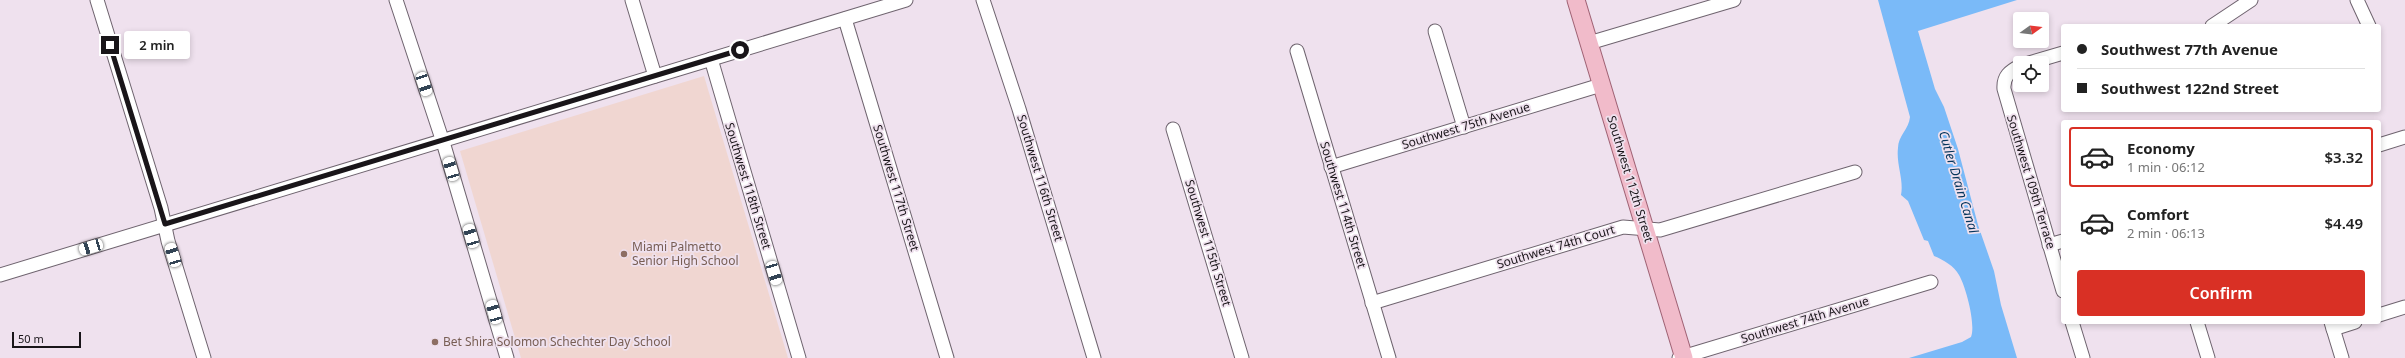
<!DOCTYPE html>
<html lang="en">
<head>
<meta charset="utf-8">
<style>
  :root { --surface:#fff; --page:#f6f6f6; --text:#222; --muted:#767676; --line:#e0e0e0; --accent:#d93025 }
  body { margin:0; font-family:"Noto Sans",sans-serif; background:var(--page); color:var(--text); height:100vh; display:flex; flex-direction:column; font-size:15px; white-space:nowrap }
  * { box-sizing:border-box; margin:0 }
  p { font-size:13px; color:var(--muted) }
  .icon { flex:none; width:22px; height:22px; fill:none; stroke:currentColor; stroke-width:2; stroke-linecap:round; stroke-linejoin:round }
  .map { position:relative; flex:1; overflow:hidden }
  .sheet { position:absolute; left:2061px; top:120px; width:320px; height:204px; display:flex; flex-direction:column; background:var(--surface); border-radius:4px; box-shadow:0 2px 6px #0003 }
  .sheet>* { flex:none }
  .guide { position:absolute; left:2061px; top:24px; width:320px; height:88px; border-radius:4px; box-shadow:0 2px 6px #0003; display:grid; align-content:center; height:88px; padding:0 16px; background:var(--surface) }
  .needle { width:26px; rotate:75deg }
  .buttons { position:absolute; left:2013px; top:12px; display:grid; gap:8px }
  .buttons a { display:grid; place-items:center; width:36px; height:36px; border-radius:4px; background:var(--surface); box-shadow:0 2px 6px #0003; font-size:20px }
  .scale { position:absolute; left:12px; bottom:10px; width:69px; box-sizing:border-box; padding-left:4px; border:2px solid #191519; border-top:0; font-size:11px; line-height:14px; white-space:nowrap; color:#191519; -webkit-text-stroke:3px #efe1ee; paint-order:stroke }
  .end { position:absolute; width:18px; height:18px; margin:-9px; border:5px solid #191519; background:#fff; box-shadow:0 0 0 2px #fff }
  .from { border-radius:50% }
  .bubble { position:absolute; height:28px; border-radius:4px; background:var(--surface); box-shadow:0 2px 6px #0003; font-size:13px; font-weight:600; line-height:28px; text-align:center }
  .car { position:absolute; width:12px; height:24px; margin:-12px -6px; border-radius:5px; box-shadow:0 0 3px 1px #0007; background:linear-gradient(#fff 24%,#345 0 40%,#fff 0 76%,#345 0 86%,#fff 0) }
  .guide b { display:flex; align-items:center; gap:14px; height:38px; font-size:15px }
  .guide b+b { border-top:1px solid var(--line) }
  .guide i { width:10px; height:10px; background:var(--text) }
  ul { padding:7px 0 0; list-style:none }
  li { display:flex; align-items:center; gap:12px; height:60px; margin:0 8px 6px; padding:0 8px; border:2px solid transparent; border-radius:4px }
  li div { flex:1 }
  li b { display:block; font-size:15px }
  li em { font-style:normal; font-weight:600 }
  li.current { border-color:var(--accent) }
  li>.icon { width:36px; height:36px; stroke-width:1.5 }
  .button { display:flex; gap:8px; margin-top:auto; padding:8px 16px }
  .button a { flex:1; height:46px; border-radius:4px; background:var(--accent); color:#fff; font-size:16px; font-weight:600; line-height:46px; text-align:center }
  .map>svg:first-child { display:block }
</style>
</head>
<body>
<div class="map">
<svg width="2405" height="358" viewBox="0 0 2405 358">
  <rect width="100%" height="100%" fill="#efe1ee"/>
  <!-- education -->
  <polygon fill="#f0d6d1" points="704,76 788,358 521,358 460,151"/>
  <!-- water -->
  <path fill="#7abaf8" d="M1878 0H2017L1918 31 1935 89 1944 107 1958 149 1978 225 1994 271 2001 305 2017 358H1909L1962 342 1971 337C1976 325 1966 287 1959 275 1954 266 1944 260 1934 256L1928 241 1924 240 1908 201 1901 195C1904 180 1896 164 1898 148 1898 136 1909 129 1910 117Z"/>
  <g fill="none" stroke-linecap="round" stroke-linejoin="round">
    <!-- minor casing -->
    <g stroke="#6f646f" stroke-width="15">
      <g id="minor">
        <polyline points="97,0 161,208 168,241 204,358"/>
        <polyline points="396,0 443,142 507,358"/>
        <polyline points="632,0 655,76"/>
        <polyline points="983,0 1019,109 1094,358"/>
        <polyline points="2357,0 2369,26"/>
        <polyline points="845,19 947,358"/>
        <polyline points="2212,26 2251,0"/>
        <polyline points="1435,31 1464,127"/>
        <polyline points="1589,43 1734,0"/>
        <polyline points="1297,51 1389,358"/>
        <polyline points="711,59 799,358"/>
        <polyline points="2029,63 2063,53"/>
        <path d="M2020 66C2010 71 2003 76 2004 89L2063 291"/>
        <polyline points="1173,129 1242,358"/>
        <polyline points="2379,145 2405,137"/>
        <polyline points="1331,167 1601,85"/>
        <polyline points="2049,245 2063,241"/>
        <polyline points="0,275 906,0"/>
        <polyline points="1372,303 1623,227 1660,230 1855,172"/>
        <polyline points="2379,315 2405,307"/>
        <polyline points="2072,322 2083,358"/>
        <polyline points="2197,322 2208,358"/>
        <polyline points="2331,322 2342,358"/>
        <polyline points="2333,329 2355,322"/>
        <polyline points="1679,358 1931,282"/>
      </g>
    </g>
    <!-- major casing -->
    <g stroke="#a06375" stroke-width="19">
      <polyline id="major" points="1576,0 1684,358"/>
    </g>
    <!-- minor -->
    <use href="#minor" stroke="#fff" stroke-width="13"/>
    <!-- major -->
    <use href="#major" stroke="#f1bbca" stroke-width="17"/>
  </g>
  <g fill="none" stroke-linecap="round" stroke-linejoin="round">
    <!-- route -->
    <polyline stroke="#191519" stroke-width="5" points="110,45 165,224 740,50"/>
  </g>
  <!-- markers -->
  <g fill="#8d6e63" stroke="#efe1ee" stroke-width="1.5">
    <circle cx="624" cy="254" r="4"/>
    <circle cx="435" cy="342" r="4"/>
  </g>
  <g text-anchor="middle" stroke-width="3.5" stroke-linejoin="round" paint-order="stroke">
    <!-- street labels -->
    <g font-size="12" fill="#191519" stroke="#efe1ee">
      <text transform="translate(1466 126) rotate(-17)" y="4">Southwest 75th Avenue</text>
      <text transform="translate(1040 178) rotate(73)" y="4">Southwest 116th Street</text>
      <text transform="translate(1630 179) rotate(73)" y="4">Southwest 112th Street</text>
      <text transform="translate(2031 182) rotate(73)" y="4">Southwest 109th Terrace</text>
      <text transform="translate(748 186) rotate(73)" y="4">Southwest 118th Street</text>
      <text transform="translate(896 188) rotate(73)" y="4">Southwest 117th Street</text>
      <text transform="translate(1343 205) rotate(73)" y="4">Southwest 114th Street</text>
      <text transform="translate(1208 243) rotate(73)" y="4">Southwest 115th Street</text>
      <text transform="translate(1556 247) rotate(-17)" y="4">Southwest 74th Court</text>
      <text transform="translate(1805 320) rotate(-17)" y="4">Southwest 74th Avenue</text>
    </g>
    <!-- education labels -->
    <g font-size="12" fill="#785e54" stroke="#efe1ee" text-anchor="start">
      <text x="632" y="251">Miami Palmetto<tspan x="632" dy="14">Senior High School</tspan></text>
      <text x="443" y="346">Bet Shira Solomon Schechter Day School</text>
    </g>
    <!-- water labels -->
    <g font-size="13" font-style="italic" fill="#05355c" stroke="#efe1ee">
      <text transform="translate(1959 182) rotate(73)" y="5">Cutler Drain Canal</text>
    </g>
  </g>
</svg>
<div class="buttons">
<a><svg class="needle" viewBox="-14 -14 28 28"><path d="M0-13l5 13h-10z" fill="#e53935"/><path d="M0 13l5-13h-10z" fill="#767676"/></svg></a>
<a><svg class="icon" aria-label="locate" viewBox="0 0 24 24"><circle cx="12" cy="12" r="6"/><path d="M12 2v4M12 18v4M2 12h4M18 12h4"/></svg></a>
</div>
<div class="scale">50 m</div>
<i class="end from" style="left:740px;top:50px"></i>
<i class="end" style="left:110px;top:45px"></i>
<div class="bubble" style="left:124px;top:31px;width:66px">2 min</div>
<i class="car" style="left:424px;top:84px;rotate:162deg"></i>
<i class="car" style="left:451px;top:169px;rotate:343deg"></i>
<i class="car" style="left:471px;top:236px;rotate:344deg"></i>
<i class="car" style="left:91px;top:247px;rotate:253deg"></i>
<i class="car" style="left:173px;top:255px;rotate:343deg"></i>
<i class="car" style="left:774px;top:273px;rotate:163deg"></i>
<i class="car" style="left:494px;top:312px;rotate:344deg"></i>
<div class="guide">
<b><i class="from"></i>Southwest 77th Avenue</b>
<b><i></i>Southwest 122nd Street</b>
</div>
<section class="sheet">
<ul>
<li class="current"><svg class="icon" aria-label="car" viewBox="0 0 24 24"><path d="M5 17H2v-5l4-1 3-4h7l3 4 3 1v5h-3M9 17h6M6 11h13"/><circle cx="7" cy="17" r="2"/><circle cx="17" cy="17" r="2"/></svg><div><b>Economy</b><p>1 min · 06:12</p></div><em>$3.32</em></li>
<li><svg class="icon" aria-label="car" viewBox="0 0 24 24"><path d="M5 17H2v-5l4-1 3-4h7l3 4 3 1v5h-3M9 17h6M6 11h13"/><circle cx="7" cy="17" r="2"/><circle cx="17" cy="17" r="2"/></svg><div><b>Comfort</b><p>2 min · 06:13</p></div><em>$4.49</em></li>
</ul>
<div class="button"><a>Confirm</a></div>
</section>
</div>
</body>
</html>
